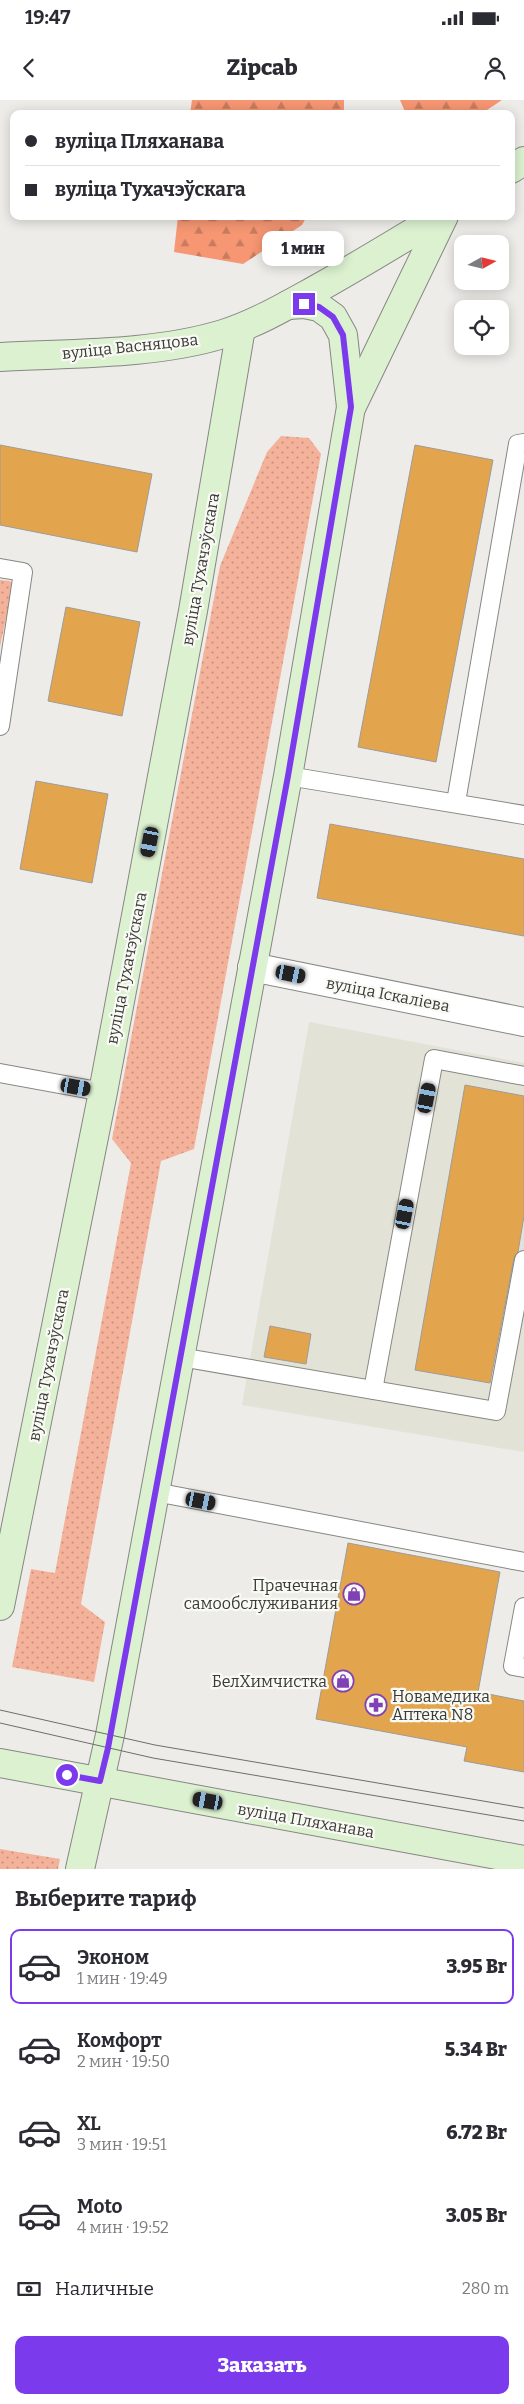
<!DOCTYPE html>
<html lang="ru">
<head>
<meta charset="utf-8">
<style>
  :root { --surface:#fff; --page:#f7f7f7; --text:#2b2b33; --muted:#7c7c81; --line:#e1e1e2; --accent:#7c3aed }
  body { margin:0; font-family:Bitter,serif; background:var(--page); color:var(--text); height:100vh; display:flex; flex-direction:column; font-size:19px; white-space:nowrap }
  * { box-sizing:border-box; margin:0 }
  p { font-size:16px; color:var(--muted) }
  .icon { flex:none; width:28px; height:28px; fill:none; stroke:currentColor; stroke-width:2; stroke-linecap:round; stroke-linejoin:round }
  .map { position:relative; height:1769px; overflow:hidden }
  .sheet { display:flex; flex-direction:column; background:var(--surface); flex:1 }
  .sheet>* { flex:none }
  .top-card { position:absolute; left:10px; top:10px; width:505px; height:110px; border-radius:10px; box-shadow:0 2px 12px #0003; display:grid; align-content:center; height:110px; padding:0 15px; background:var(--surface) }
  .needle { width:32px; rotate:82deg }
  .tools { position:absolute; left:454px; top:135px; display:grid; gap:10px }
  .tools a { display:grid; place-items:center; width:55px; height:55px; border-radius:10px; background:var(--surface); box-shadow:0 2px 12px #0003; font-size:25px }
  .end { position:absolute; width:22px; height:22px; margin:-11px; border:6px solid #7c3aed; background:#fff; box-shadow:0 0 0 2px #fff }
  .from { border-radius:50% }
  .bubble { position:absolute; height:35px; border-radius:10px; background:var(--surface); box-shadow:0 2px 12px #0003; font-size:16px; font-weight:800; line-height:35px; text-align:center }
  .car { position:absolute; width:15px; height:30px; margin:-15px -8px; border-radius:6px; box-shadow:0 0 4px 1px #0007; background:linear-gradient(#222 24%,#8ab4d8 0 40%,#222 0 76%,#8ab4d8 0 86%,#222 0) }
  .top-card b { display:flex; align-items:center; gap:18px; height:48px; font-size:19px }
  .top-card b+b { border-top:1px solid var(--line) }
  .top-card i { width:12px; height:12px; background:var(--text) }
  ul { padding:0; list-style:none }
  li { display:flex; align-items:center; gap:15px; height:75px; margin:0 10px 8px; padding:0 5px; border:2px solid transparent; border-radius:10px }
  li div { flex:1 }
  li b { display:block; font-size:19px }
  li em { font-style:normal; font-weight:800 }
  li.on { border-color:var(--accent) }
  li>.icon { width:45px; height:45px; stroke-width:1.5 }
  h2 { padding:0 15px; font-size:22px; line-height:60px }
  .pay { display:flex; align-items:center; gap:12px; height:55px; padding:0 15px; font-size:19px }
  .pay p { margin-inline-start:auto }
  .cta { display:flex; gap:10px; margin-top:auto; padding:10px 15px }
  .cta a { flex:1; height:58px; border-radius:10px; background:var(--accent); color:#fff; font-size:20px; font-weight:800; line-height:58px; text-align:center }
  .status { display:flex; justify-content:space-between; align-items:center; height:35px; padding:0 25px; background:var(--surface); direction:ltr }
  .status svg { height:14px; fill:currentColor }
  header { display:flex; justify-content:space-between; align-items:center; height:65px; padding:0 15px; background:var(--surface); font-size:22px; font-weight:800 }
  .map>svg:first-child { display:block }
</style>
</head>
<body>
<div class="status"><b>19:47</b><svg viewBox="0 0 49 12"><path d="M0 12V9h3v3zM5 12V6h3v6zM10 12V3h3v9zM15 12V0h3v12zM26 1h20v11H26zM47 4h2v5h-2z"/></svg></div>
<header><svg class="icon" aria-label="back" viewBox="0 0 24 24"><path d="M15 5l-7 7 7 7"/></svg>Zipcab<svg class="icon" aria-label="person" viewBox="0 0 24 24"><circle cx="12" cy="8" r="4"/><path d="M4 21q1-7 8-7t8 7"/></svg></header>
<div class="map">
<svg width="524" height="1769" viewBox="0 0 524 1769">
  <defs>
    <pattern id="grass-dots" width="8" height="8" patternUnits="userSpaceOnUse" patternTransform="scale(1.25)"><rect width="8" height="8" fill="#f5b29a"/><path d="M2 2h.1M6 6h.1" fill="none" stroke="#c7927f" stroke-width="1.8" stroke-linecap="round"/></pattern>
    <pattern id="forest-firs" width="22" height="20" patternUnits="userSpaceOnUse" patternTransform="scale(1.25)"><rect width="22" height="20" fill="#f69672"/><path d="M5 1l3.5 6h-7zM16 11l3.5 6h-7z" fill="#c87b5f"/></pattern>
  </defs>
  <rect width="100%" height="100%" fill="#edece8"/>
  <!-- built -->
  <polygon fill="#e3e2d7" points="309,922 524,963 524,1352 242,1305"/>
  <!-- grass -->
  <g fill="url(#grass-dots)">
    <polygon points="281,336 309,338 321,354 194,1049 161,1061 81,1504 105,1522 94,1582 12,1567 31,1469 55,1473 131,1063 112,1039 220,466 267,352"/>
    <polygon points="0,480 10,481 13,486 0,547"/>
    <polygon points="0,1749 60,1759 58,1769 0,1769"/>
  </g>
  <!-- forest -->
  <g fill="url(#forest-firs)">
    <polygon points="192,0 344,0 344,14 190,14"/>
    <polygon points="400,0 502,0 481,14 406,14"/>
    <polygon points="178,116 307,116 302,125 243,164 174,152"/>
  </g>
  <!-- building -->
  <g fill="#e3a44e" stroke="#9e9c98">
    <polygon points="0,345 152,374 137,452 0,425"/>
    <polygon points="415,345 493,360 436,662 358,647"/>
    <polygon points="66,507 140,522 122,616 48,601"/>
    <polygon points="36,681 108,694 92,783 20,769"/>
    <polygon points="330,724 524,759 524,836 317,798"/>
    <polygon points="465,985 524,996 524,1116 518,1152 514,1158 490,1283 415,1270"/>
    <polygon points="270,1226 311,1234 306,1264 264,1257"/>
    <polygon points="348,1443 500,1472 478,1592 524,1601 524,1672 464,1661 467,1647 316,1619"/>
  </g>
  <g fill="none" stroke-linecap="round" stroke-linejoin="round">
    <!-- lane casing -->
    <g stroke="#878783" stroke-width="20">
      <g id="lane">
        <polyline points="0,468 23,472 0,626"/>
        <polyline points="288,676 524,715"/>
        <polyline points="456,702 518,344 524,343"/>
        <polyline points="0,973 103,992"/>
        <polyline points="180,1257 496,1311 524,1160"/>
        <polyline points="373,1290 434,959 524,976"/>
        <polyline points="155,1392 524,1462"/>
        <polyline points="524,1507 513,1566 524,1568"/>
      </g>
    </g>
    <!-- street casing -->
    <g stroke="#878783" stroke-width="30">
      <polyline id="street" points="252,867 524,922"/>
    </g>
    <!-- secondary casing -->
    <g stroke="#878783" stroke-width="30">
      <g id="secondary">
        <polyline points="511,69 524,61"/>
        <path d="M0 257C72 253 154 255 223 234 255 224 286 206 315 190 358 166 399 141 440 116"/>
        <polyline points="352,306 444,116"/>
        <polyline points="0,1506 103,992 193,511 241,228"/>
        <polyline points="0,1663 524,1760"/>
        <polyline points="80,1769 110,1635 288,676 351,307 343,235 333,217 319,207 304,204 288,205"/>
      </g>
    </g>
    <!-- lane -->
    <use href="#lane" stroke="#fff" stroke-width="18"/>
    <!-- street -->
    <use href="#street" stroke="#fff" stroke-width="28"/>
    <!-- secondary -->
    <use href="#secondary" stroke="#dbf1d0" stroke-width="28"/>
    <!-- tram -->
    <g stroke="#6d6d6a" stroke-width="1">
      <polyline points="0,1610 155,1645 524,1708"/>
      <polyline points="0,1623 153,1658 524,1721"/>
    </g>
  </g>
  <g fill="none" stroke-linecap="round" stroke-linejoin="round">
    <!-- route -->
    <polyline stroke="#7c3aed" stroke-width="6" points="67,1675 100,1681 108,1648 288,676 351,307 343,235 333,217 319,207 304,204"/>
  </g>
  <!-- icons -->
  <defs>
    <g id="shop-ring" transform="scale(1.125)"><circle r="9.5" fill="#fafaf5" stroke="#8041b6" stroke-width="1.5"/><path d="M-5-2.5h2.3a2.7 3.5 0 0 1 5.4 0H5L5.5 6h-11ZM-1.5-2.5h3a1.5 2.3 0 0 0-3 0Z" fill="#8041b6"/></g>
    <g id="pharmacy-ring" transform="scale(1.125)"><circle r="9.5" fill="#fafaf5" stroke="#8041b6" stroke-width="1.5"/><path d="M-2-6h4v4h4v4h-4v4h-4v-4h-4v-4h4Z" fill="#8041b6"/></g>
  </defs>
  <g fill-rule="evenodd">
    <use href="#shop-ring" x="354" y="1494"/>
    <use href="#shop-ring" x="343" y="1581"/>
    <use href="#pharmacy-ring" x="376" y="1605"/>
  </g>
  <g text-anchor="middle" stroke-width="4.5" stroke-linejoin="round" paint-order="stroke">
    <!-- street labels -->
    <g font-size="16" fill="#3a3a38" stroke="#fafaf5">
      <text transform="translate(130 246) rotate(-6)" y="6">вуліца Васняцова</text>
      <text transform="translate(200 469) rotate(-80)" y="6">вуліца Тухачэўскага</text>
      <text transform="translate(126 868) rotate(-79)" y="6">вуліца Тухачэўскага</text>
      <text transform="translate(388 894) rotate(11)" y="6">вуліца Іскаліева</text>
      <text transform="translate(48 1265) rotate(-79)" y="6">вуліца Тухачэўскага</text>
      <text transform="translate(306 1720) rotate(10)" y="6">вуліца Пляханава</text>
    </g>
    <!-- poi labels -->
    <g font-size="16" fill="#3a3a38" stroke="#fafaf5" text-anchor="end">
      <text x="338" y="1491">Прачечная<tspan x="338" dy="18">самообслуживания</tspan></text>
      <text x="327" y="1587">БелХимчистка</text>
      <text x="392" y="1602" text-anchor="start">Новамедика<tspan x="392" dy="18">Аптека N8</tspan></text>
    </g>
  </g>
</svg>
<div class="tools">
<a><svg class="needle" viewBox="-14 -14 28 28"><path d="M0-13l5 13h-10z" fill="#e53935"/><path d="M0 13l5-13h-10z" fill="#7c7c81"/></svg></a>
<a><svg class="icon" aria-label="locate" viewBox="0 0 24 24"><circle cx="12" cy="12" r="6"/><path d="M12 2v4M12 18v4M2 12h4M18 12h4"/></svg></a>
</div>
<i class="end from" style="left:67px;top:1675px"></i>
<i class="end" style="left:304px;top:204px"></i>
<div class="bubble" style="left:262px;top:131px;width:82px">1 мин</div>
<i class="car" style="left:150px;top:742px;rotate:191deg"></i>
<i class="car" style="left:291px;top:874px;rotate:102deg"></i>
<i class="car" style="left:76px;top:987px;rotate:100deg"></i>
<i class="car" style="left:427px;top:998px;rotate:11deg"></i>
<i class="car" style="left:405px;top:1114px;rotate:11deg"></i>
<i class="car" style="left:201px;top:1401px;rotate:101deg"></i>
<i class="car" style="left:208px;top:1701px;rotate:280deg"></i>
<div class="top-card">
<b><i class="from"></i>вуліца Пляханава</b>
<b><i></i>вуліца Тухачэўскага</b>
</div>
</div>
<section class="sheet">
<h2>Выберите тариф</h2>
<ul>
<li class="on"><svg class="icon" aria-label="car" viewBox="0 0 24 24"><path d="M5 17H2v-5l4-1 3-4h7l3 4 3 1v5h-3M9 17h6M6 11h13"/><circle cx="7" cy="17" r="2"/><circle cx="17" cy="17" r="2"/></svg><div><b>Эконом</b><p>1 мин · 19:49</p></div><em>3.95 Br</em></li>
<li><svg class="icon" aria-label="car" viewBox="0 0 24 24"><path d="M5 17H2v-5l4-1 3-4h7l3 4 3 1v5h-3M9 17h6M6 11h13"/><circle cx="7" cy="17" r="2"/><circle cx="17" cy="17" r="2"/></svg><div><b>Комфорт</b><p>2 мин · 19:50</p></div><em>5.34 Br</em></li>
<li><svg class="icon" aria-label="car" viewBox="0 0 24 24"><path d="M5 17H2v-5l4-1 3-4h7l3 4 3 1v5h-3M9 17h6M6 11h13"/><circle cx="7" cy="17" r="2"/><circle cx="17" cy="17" r="2"/></svg><div><b>XL</b><p>3 мин · 19:51</p></div><em>6.72 Br</em></li>
<li><svg class="icon" aria-label="car" viewBox="0 0 24 24"><path d="M5 17H2v-5l4-1 3-4h7l3 4 3 1v5h-3M9 17h6M6 11h13"/><circle cx="7" cy="17" r="2"/><circle cx="17" cy="17" r="2"/></svg><div><b>Moto</b><p>4 мин · 19:52</p></div><em>3.05 Br</em></li>
</ul>
<div class="pay"><svg class="icon" aria-label="cash" viewBox="0 0 24 24"><path d="M3 7h18v10H3z"/><circle cx="12" cy="12" r="2"/></svg>Наличные<p>280 m</p></div>
<div class="cta"><a>Заказать</a></div>
</section>
</body>
</html>
